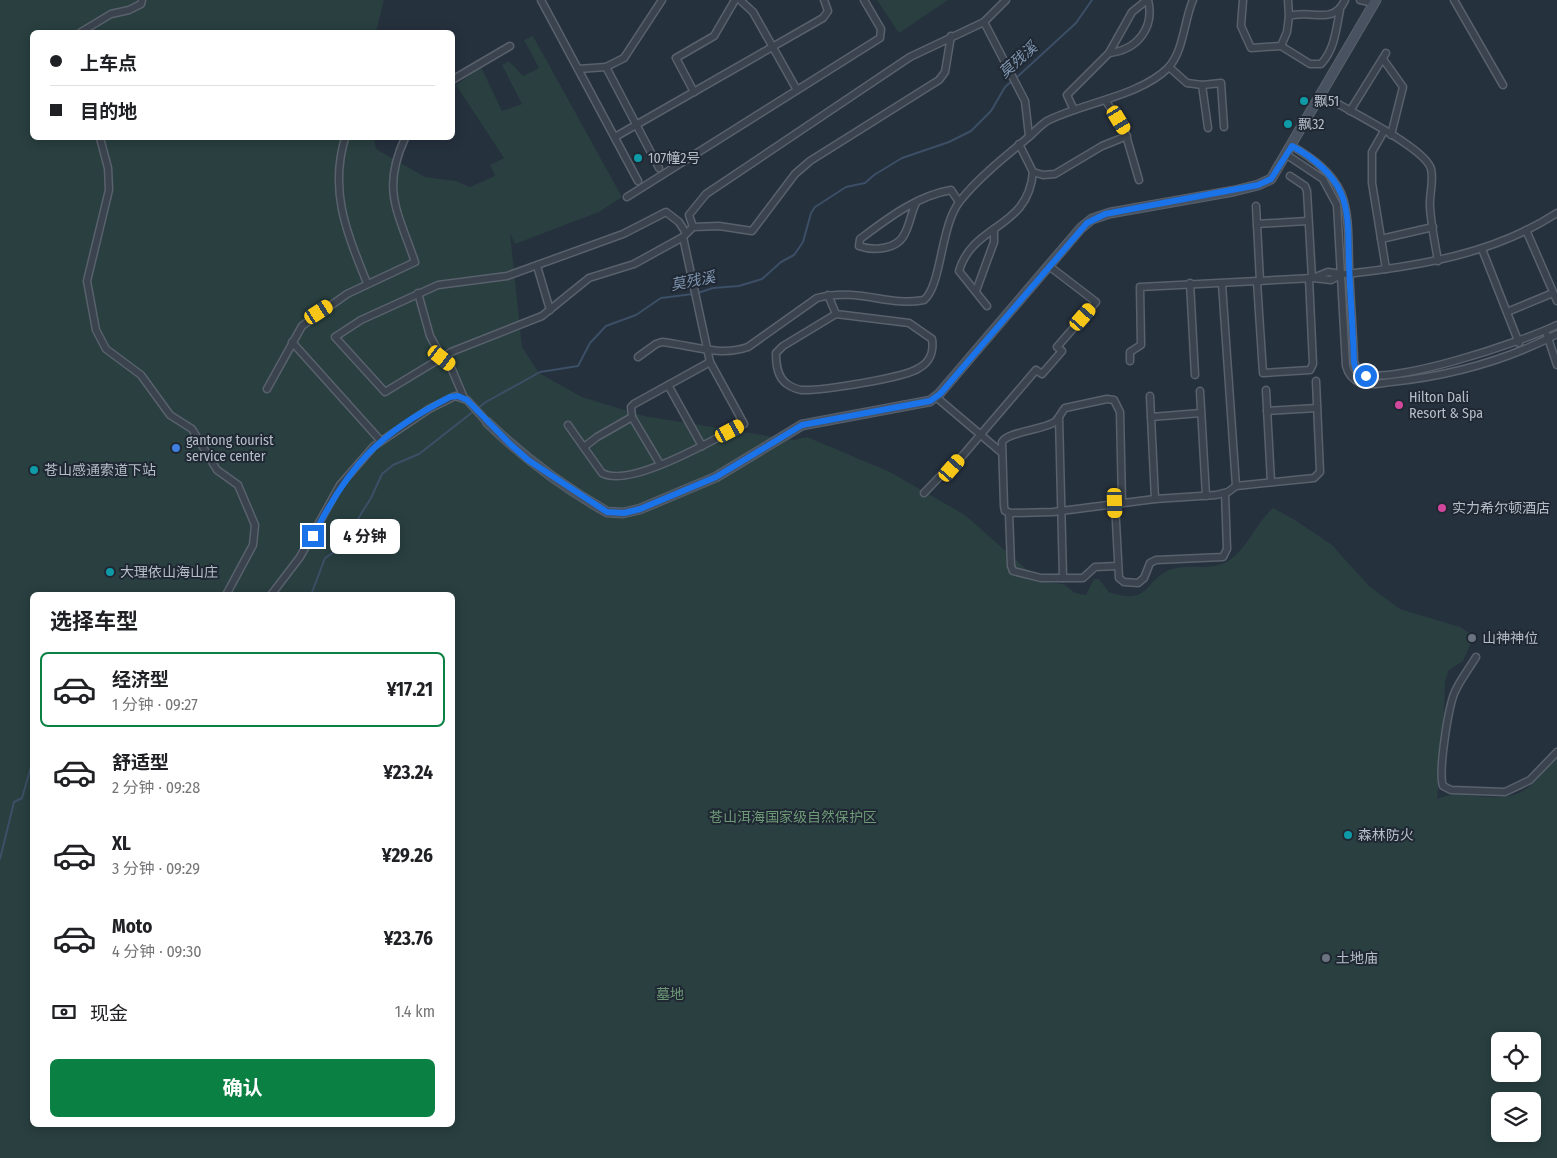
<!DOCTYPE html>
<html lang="zh">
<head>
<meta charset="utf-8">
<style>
  :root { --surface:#fff; --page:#f2f2f2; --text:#202124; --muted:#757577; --line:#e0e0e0; --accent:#0b8043 }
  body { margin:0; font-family:"Fira Sans Condensed","Noto Sans SC",sans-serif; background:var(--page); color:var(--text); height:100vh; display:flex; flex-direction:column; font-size:19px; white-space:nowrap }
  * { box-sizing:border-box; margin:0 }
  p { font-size:16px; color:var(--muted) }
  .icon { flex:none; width:28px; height:28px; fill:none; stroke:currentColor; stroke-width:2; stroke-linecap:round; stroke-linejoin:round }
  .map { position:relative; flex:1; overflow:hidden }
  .drawer { position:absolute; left:30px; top:592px; width:425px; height:535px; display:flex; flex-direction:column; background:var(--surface); border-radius:8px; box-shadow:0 2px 12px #0003 }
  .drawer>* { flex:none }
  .top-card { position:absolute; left:30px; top:30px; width:425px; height:110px; border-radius:8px; box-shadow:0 2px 12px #0003; display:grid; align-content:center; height:110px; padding:0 20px; background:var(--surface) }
  .buttons { position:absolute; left:1491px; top:1032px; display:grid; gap:10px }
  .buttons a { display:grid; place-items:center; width:50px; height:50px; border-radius:8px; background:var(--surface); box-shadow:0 2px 12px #0003; font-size:25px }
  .end { position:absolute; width:22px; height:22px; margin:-11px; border:6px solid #1a73e8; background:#fff; box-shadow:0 0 0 2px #fff }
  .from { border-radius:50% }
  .bubble { position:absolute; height:35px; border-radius:8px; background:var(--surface); box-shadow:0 2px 12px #0003; font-size:16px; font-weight:700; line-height:35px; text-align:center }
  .car { position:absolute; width:15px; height:30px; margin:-15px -8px; border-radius:6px; box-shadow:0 0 4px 1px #0007; background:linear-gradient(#f5c518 24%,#345 0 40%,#f5c518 0 76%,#345 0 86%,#f5c518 0) }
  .top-card b { display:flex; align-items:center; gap:18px; height:48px; font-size:19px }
  .top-card b+b { border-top:1px solid var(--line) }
  .top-card i { width:12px; height:12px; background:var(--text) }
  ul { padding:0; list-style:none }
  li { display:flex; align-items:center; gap:15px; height:75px; margin:0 10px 8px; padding:0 10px; border:2px solid transparent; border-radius:8px }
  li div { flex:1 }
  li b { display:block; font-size:19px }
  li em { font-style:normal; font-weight:700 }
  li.active { border-color:var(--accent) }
  li>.icon { width:45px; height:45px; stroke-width:1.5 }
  h2 { padding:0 20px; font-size:22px; line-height:60px }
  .pay { display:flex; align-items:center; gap:12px; height:55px; padding:0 20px; font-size:19px }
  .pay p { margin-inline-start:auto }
  .button { display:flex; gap:10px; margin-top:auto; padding:10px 20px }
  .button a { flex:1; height:58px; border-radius:8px; background:var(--accent); color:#fff; font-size:20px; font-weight:700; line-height:58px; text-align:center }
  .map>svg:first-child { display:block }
</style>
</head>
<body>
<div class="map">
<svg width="1557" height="1158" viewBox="0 0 1557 1158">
  <rect width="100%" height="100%" fill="#26313e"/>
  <!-- green -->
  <g fill="#293f40" fill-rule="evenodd">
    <path d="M0 0H384L376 32H32V138H374L376 149 425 177 456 181 470 187 495 176 490 165 504 158 456 85 481 67 502 111 522 104 502 65 509 61 523 76 539 68 524 40 533 36 622 197 599 212 515 244 510 233 522 347 539 373 582 397 644 416 794 440 807 437 890 472 965 515 1041 582 1064 584 1075 593 1086 595 1094 579H1099L1109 592C1152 607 1144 578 1172 569 1191 563 1210 572 1228 561 1247 549 1256 523 1273 508L1295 520 1332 545 1369 586 1400 609 1460 627 1474 636 1463 661 1449 670 1445 681 1443 733 1437 799C1450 793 1462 795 1476 796 1523 801 1529 790 1557 755V1158H0ZM32 595H452V1125H32ZM1500 1041H1532V1074H1500ZM1500 1101H1532V1134H1500Z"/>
    <polygon points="877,0 948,0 899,33"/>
  </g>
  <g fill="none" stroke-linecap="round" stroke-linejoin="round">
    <!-- stream -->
    <g stroke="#3c4f66" stroke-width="2">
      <polyline points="1016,78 1076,23 1092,0"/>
      <polyline points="698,293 713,288 739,286 762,279 781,262 794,255 803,242 811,213 815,207 846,187 865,183 874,175 902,158 949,142 971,131 991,111 1005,87 1012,81"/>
      <polyline points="478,408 486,402 540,372 578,366 590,343 606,326 636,315 661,298 693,294"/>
      <polyline points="311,595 325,558 337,550 351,530 371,498 382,474 393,465 419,454 474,411"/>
      <polyline points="0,859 14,802 22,798 32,763"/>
    </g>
    <!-- street casing -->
    <g stroke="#58616c" stroke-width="9">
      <g id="street">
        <polyline points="541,0 638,181"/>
        <polyline points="740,0 753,12 797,90"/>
        <path d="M1243 0 1241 26 1251 48 1281 46 1287 32 1289 16C1312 9 1333 26 1345 0"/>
        <polyline points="1288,0 1289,16"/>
        <polyline points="1360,0 1374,3"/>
        <polyline points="1454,0 1503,85"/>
        <polyline points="984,22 1025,101 1029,136"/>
        <polyline points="81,32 111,14 129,10 141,4 142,0"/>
        <polyline points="951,36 945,72 939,80 810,161 795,174 752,231 719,226 693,227 689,215 706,194 910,57 984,22 1006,0"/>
        <path d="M1281 46 1310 64H1321C1335 49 1336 29 1340 10"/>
        <path d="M1109 53C1137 50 1155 28 1148 0"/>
        <polyline points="1383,59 1403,87 1391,135"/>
        <polyline points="606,67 659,168"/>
        <polyline points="1169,67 1187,83 1202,85 1208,128"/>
        <polyline points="578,69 606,67 624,58 662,0"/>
        <polyline points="452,80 510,46"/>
        <polyline points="1202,85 1221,83 1224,127"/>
        <polyline points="694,92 676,58 714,36 735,0"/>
        <polyline points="1106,101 1125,132 1139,180"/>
        <path d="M1335 102C1355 114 1426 149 1431 169 1434 183 1429 194 1430 207 1431 225 1435 243 1438 261"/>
        <polyline points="1074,110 1067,95 1109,53 1132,12 1147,0"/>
        <polyline points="1350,111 1386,53"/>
        <polyline points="1384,131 1372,152 1372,183 1386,269"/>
        <polyline points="615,137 823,18 828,11 824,0"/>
        <polyline points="100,138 108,168 109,190 87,281 96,330 106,349 141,375 170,415 192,429 217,470 238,485 255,525 253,545 226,595"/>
        <path d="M345 138C329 192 347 233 367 283"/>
        <polyline points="1019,144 1033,172 1043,175 1055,174 1102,146 1127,136"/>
        <path d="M1292 146C1312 158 1331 171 1341 193 1350 215 1348 242 1349 265 1350 297 1353 329 1354 362L1358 372C1384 389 1527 340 1557 325"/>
        <path d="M1287 155 1323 179 1337 205 1346 366C1348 374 1353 380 1361 383 1370 386 1381 383 1391 382 1448 376 1507 360 1557 334"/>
        <polyline points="1290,176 1305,186 1307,191 1312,278"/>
        <polyline points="627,197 880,38 881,29 864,0"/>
        <path d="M916 203C911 213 910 224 905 233 898 250 873 251 859 246L860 239C887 219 916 196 951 190L959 202"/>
        <polyline points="1256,206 1260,281"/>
        <polyline points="1257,224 1307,221"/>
        <polyline points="1526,230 1557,301"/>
        <polyline points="683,237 634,264 589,278 542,316 451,352 385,392 335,337 361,320 438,285 507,276 623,234 666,212 679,222 686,233"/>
        <polyline points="1381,239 1433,227"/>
        <polyline points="1482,249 1519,343"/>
        <polyline points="537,266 550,310"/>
        <path d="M1346 274C1419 266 1494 254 1557 213"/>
        <polyline points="1257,282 1263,373 1310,370 1313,364 1309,278"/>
        <polyline points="1190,283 1195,375"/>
        <polyline points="1222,284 1236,486"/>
        <polyline points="976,291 994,242 994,229"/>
        <polyline points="418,293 430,336 442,358 450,365 464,398"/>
        <path d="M828 295 836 314 783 346 776 353C776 364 777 377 787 384 791 387 797 389 801 390 820 391 905 378 919 368 930 362 934 351 932 339L909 323 836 314"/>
        <path d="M987 306 959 271C973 223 1028 230 1033 172"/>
        <polyline points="1507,312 1553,293"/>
        <polyline points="1547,335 1557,365"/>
        <polyline points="292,342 380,440"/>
        <path d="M638 357 656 344 662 342C690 345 720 357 748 347L817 298C858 287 889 307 924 300 942 285 940 226 960 201 979 177 1006 156 1030 136 1035 131 1041 125 1047 121 1082 103 1140 96 1168 68 1184 51 1184 20 1193 0"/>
        <polyline points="1130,361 1130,352 1141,345 1140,287 1313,278 1328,272 1342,274 1331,280 1313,278"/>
        <polyline points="668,385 702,446"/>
        <path d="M267 389 302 326 347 294 415 262C398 212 381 190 405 138"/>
        <polyline points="1266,390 1271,482"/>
        <polyline points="1200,391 1206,496"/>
        <polyline points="1150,396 1155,499"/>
        <polyline points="936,397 1001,452"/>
        <polyline points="1267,411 1317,408"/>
        <polyline points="632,417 631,407 634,404 710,362"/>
        <polyline points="1059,417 1063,578"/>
        <polyline points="1151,417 1201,413"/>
        <path d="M568 425 602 473C630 489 716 438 744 424L710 362 683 237 693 227"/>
        <polyline points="584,447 597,437 632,417 660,464"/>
        <polyline points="924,493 948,468 952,468 1036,370 1042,374 1062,351 1057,347 1096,302 1049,266"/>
        <path d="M1122 502 1120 412 1114 400 1107 399 1065 408C1061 412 1059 420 1053 423 1040 430 1008 432 1002 442L1004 506 1005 511 1011 513 1053 512 1155 499 1216 495 1228 492 1236 486 1314 478 1320 472 1316 381"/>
        <polyline points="1115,503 1119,578 1124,582 1138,583 1144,578 1150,563 1156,560 1223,557 1227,549 1225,493"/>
        <polyline points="1009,513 1011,566 1013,571 1041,578 1083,578 1095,567 1117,566"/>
        <polyline points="271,595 300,557 340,485 374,446 429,409 455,396 467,400 487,422"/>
        <path d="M1476 657C1469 669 1459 681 1454 694 1448 710 1438 772 1443 786L1451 790 1505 792 1530 780 1557 752"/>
      </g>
    </g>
    <!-- secondary casing -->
    <g stroke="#58616c" stroke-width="11">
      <path id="secondary" d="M487 422C523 457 563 487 607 512L623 513 640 509 716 477 802 425 930 401 939 394 1081 228 1092 219 1110 213 1234 191 1258 185 1271 179 1376 0"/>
    </g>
    <!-- street -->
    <use href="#street" stroke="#3a434e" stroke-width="6"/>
    <!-- secondary -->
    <use href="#secondary" stroke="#485261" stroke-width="9"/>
  </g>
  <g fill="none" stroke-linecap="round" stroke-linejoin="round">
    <!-- route -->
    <path stroke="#1a73e8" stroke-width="6" d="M313 536C349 465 379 433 450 397L458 396 467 400 510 444 528 460 607 512 624 513 640 509 716 477 802 425 930 401 940 394 1087 223 1105 214 1258 185 1271 179 1292 146C1312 157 1331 171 1341 193 1350 214 1348 239 1349 262 1350 295 1353 328 1354 362L1356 370 1366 376"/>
  </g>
  <!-- markers -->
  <g fill="#0f9aa8" stroke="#1f2833" stroke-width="2">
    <circle cx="1304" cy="101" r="5"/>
    <circle cx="1288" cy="124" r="5"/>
    <circle cx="638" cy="158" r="5"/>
    <circle cx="34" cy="470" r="5"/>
    <circle cx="110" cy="572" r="5"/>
    <circle cx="1348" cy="835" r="5"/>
  </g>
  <g fill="#d1479c" stroke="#1f2833" stroke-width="2">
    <circle cx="1399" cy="405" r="5"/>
    <circle cx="1442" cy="508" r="5"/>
  </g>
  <circle fill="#3f7fe0" stroke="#1f2833" stroke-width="2" cx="176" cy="448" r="5"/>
  <g fill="#6b7280" stroke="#1f2833" stroke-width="2">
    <circle cx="1472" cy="638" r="5"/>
    <circle cx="1326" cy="958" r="5"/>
  </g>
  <g text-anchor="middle" stroke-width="4" stroke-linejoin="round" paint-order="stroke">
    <!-- poi labels -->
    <g font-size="14" fill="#b6bec9" stroke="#1f2833" text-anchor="start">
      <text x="1314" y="106">飘51</text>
      <text x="1298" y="129">飘32</text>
      <text x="648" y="163">107幢2号</text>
      <text x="1409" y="402">Hilton Dali<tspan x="1409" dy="16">Resort &amp; Spa</tspan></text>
      <text x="186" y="445">gantong tourist<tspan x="186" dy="16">service center</tspan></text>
      <text x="44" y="475">苍山感通索道下站</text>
      <text x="1452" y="513">实力希尔顿酒店</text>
      <text x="120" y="577">大理依山海山庄</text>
      <text x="1482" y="643">山神神位</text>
      <text x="1358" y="840">森林防火</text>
      <text x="1336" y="963">土地庙</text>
    </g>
    <!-- park labels -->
    <g font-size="14" fill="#6e9977" stroke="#1f2833">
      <text x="793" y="822">苍山洱海国家级自然保护区</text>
      <text x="670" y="999">墓地</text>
    </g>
    <!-- water labels -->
    <g font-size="15" font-style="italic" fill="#7f95af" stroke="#1f2833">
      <text transform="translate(1018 60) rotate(-42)" y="5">莫残溪</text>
      <text transform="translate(693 281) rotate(-11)" y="5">莫残溪</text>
    </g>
  </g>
</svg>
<div class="buttons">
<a><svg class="icon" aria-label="locate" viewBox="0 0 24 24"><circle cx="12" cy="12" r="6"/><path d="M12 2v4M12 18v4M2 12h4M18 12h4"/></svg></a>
<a><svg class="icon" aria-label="layers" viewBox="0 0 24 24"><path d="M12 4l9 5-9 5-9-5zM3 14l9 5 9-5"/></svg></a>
</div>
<i class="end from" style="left:1366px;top:376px"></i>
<i class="end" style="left:313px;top:536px"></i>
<div class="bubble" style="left:330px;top:519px;width:70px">4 分钟</div>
<i class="car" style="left:1119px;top:120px;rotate:149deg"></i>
<i class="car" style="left:319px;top:312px;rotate:57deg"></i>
<i class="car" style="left:1083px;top:317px;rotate:41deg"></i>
<i class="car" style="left:442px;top:358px;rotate:128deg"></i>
<i class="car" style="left:730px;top:431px;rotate:62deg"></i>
<i class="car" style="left:952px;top:468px;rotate:41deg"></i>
<i class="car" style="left:1115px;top:503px;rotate:178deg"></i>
<div class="top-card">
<b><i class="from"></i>上车点</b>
<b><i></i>目的地</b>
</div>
<section class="drawer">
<h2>选择车型</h2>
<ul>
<li class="active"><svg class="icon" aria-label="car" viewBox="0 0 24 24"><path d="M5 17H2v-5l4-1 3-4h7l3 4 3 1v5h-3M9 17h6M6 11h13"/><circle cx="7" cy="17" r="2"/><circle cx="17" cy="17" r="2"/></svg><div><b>经济型</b><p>1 分钟 · 09:27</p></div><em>¥17.21</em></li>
<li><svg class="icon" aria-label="car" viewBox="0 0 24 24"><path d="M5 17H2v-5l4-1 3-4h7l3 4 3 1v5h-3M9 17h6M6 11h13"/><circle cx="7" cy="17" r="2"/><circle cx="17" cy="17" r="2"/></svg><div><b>舒适型</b><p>2 分钟 · 09:28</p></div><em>¥23.24</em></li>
<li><svg class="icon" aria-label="car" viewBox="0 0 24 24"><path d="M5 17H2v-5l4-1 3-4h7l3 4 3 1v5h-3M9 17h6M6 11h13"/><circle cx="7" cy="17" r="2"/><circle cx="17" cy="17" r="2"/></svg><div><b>XL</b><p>3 分钟 · 09:29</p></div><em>¥29.26</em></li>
<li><svg class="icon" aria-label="car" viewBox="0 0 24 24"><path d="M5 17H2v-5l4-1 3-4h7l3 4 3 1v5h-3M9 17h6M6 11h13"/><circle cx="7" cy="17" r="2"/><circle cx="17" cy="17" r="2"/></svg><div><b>Moto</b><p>4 分钟 · 09:30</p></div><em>¥23.76</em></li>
</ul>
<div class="pay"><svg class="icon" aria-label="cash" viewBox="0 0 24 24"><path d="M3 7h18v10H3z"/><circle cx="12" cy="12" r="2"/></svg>现金<p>1.4 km</p></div>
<div class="button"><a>确认</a></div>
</section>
</div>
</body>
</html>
